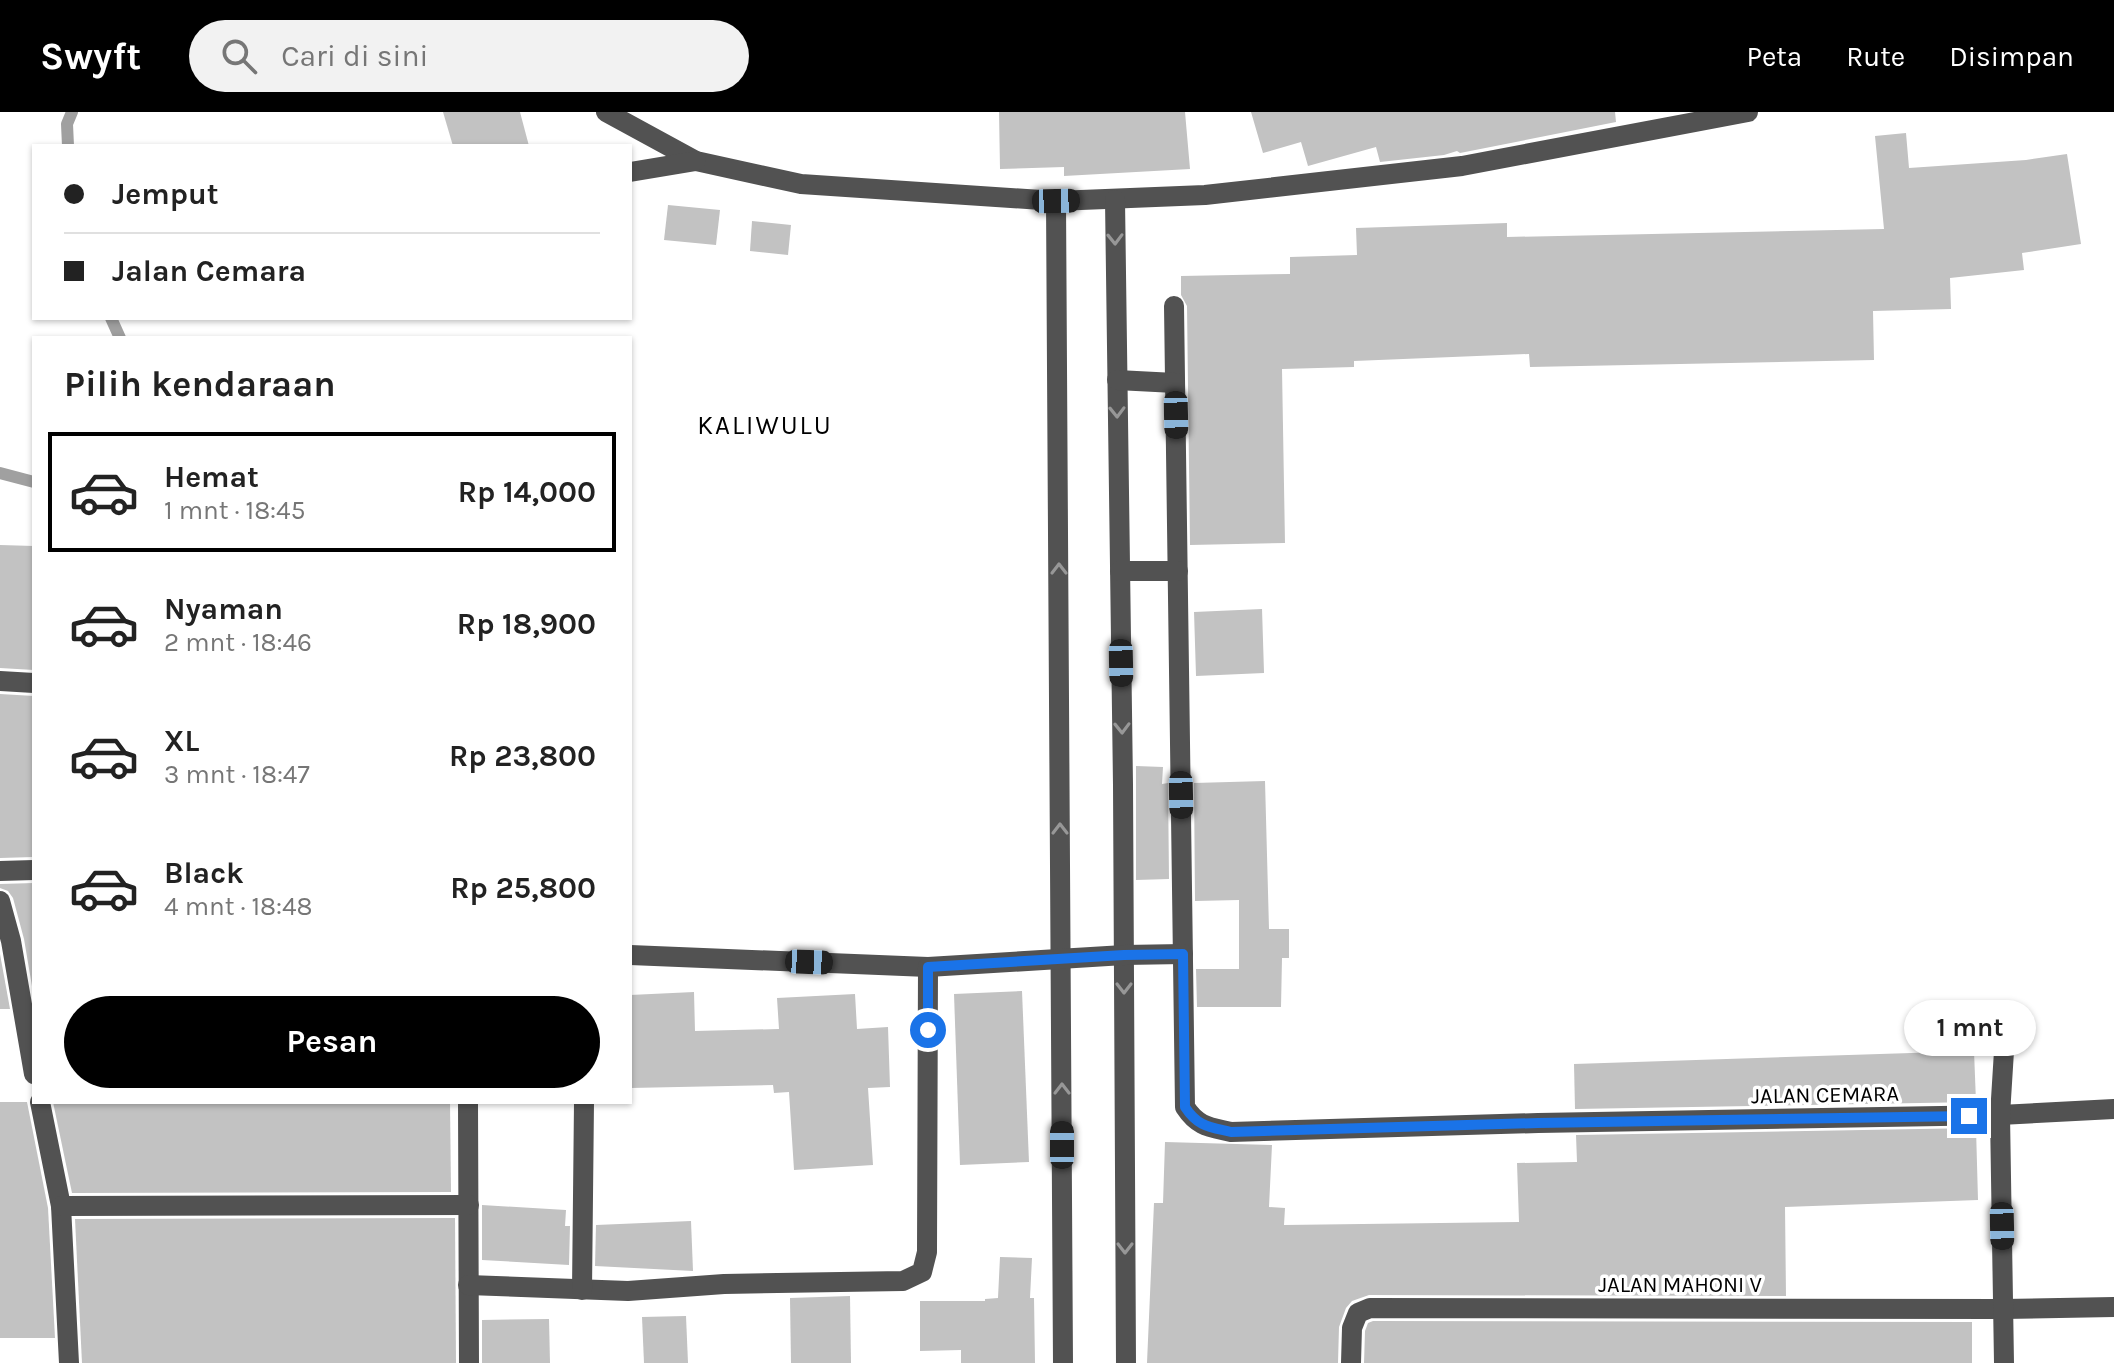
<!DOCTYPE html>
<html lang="id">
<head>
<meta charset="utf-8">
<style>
  :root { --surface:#fff; --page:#f2f2f2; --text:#222; --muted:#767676; --line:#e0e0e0; --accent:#000 }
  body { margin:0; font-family:Karla,sans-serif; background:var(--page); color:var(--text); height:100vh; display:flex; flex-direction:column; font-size:30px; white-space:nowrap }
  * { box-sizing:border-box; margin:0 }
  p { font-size:26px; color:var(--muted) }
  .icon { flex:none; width:44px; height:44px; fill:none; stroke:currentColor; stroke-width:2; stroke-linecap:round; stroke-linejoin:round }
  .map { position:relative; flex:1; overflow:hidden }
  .sheet { position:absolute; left:32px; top:224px; width:600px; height:768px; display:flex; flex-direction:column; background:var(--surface); border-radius:0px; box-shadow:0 2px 6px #0004 }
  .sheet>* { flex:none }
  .top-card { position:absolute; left:32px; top:32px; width:600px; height:176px; border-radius:0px; box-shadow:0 2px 6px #0004; display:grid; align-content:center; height:176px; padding:0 32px; background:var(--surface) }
  .end { position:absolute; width:36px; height:36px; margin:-18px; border:10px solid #1a73e8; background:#fff; box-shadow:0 0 0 4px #fff }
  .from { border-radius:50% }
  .bubble { position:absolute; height:56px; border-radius:28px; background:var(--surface); box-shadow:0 2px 6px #0004; font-size:26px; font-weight:700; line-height:56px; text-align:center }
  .car { position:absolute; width:24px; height:48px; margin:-24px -12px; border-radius:10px; box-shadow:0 0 6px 2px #0007; background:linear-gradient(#222 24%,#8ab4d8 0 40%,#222 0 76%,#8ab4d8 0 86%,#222 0) }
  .top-card b { display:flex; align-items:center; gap:28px; height:76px; font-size:30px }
  .top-card b+b { border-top:2px solid var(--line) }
  .top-card i { width:20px; height:20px; background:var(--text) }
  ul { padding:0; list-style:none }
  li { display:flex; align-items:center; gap:24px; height:120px; margin:0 16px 12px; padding:0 16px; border:4px solid transparent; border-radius:0px }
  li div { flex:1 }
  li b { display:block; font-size:30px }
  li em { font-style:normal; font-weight:700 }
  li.selected { border-color:var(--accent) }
  li>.icon { width:72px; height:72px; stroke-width:1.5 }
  h2 { padding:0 32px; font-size:36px; line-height:96px }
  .cta { display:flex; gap:16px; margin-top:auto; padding:16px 32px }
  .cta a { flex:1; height:92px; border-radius:48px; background:var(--accent); color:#fff; font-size:32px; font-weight:700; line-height:92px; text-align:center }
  header { display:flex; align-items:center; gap:48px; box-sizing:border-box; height:112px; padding:0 40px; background:var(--accent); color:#fff }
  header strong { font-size:38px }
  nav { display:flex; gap:44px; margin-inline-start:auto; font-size:28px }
  .search { width:560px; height:72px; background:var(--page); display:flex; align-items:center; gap:20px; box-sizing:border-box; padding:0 28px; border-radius:44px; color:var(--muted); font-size:30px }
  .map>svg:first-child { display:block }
</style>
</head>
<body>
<header>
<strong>Swyft</strong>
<div class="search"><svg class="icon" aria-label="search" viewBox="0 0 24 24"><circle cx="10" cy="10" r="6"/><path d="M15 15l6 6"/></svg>Cari di sini</div>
<nav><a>Peta</a><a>Rute</a><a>Disimpan</a></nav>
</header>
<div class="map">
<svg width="2114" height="1251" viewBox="0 0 2114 1251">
  <rect width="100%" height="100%" fill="#fff"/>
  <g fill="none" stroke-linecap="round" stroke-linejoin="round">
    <!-- stream -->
    <g stroke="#a0a0a0" stroke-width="12">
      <polyline points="68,34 67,12 72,0"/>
      <polyline points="111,206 120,226"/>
      <polyline points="0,361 34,370"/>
    </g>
  </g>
  <!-- building -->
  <g fill="#c2c2c2">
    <polygon points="443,0 520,0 529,34 453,34"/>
    <polygon points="999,0 1185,0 1190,57 1064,64 1064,55 1000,57"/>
    <polygon points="1251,0 1615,0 1616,10 1460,41 1457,39 1444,43 1380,50 1376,35 1308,54 1301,30 1263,41"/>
    <polygon points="1906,21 1909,56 2026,48 2067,42 2081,132 2022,141 2024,158 1950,166 1951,197 1873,199 1874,248 1530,255 1529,242 1354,249 1354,255 1282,257 1285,431 1190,433 1187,194 1181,183 1181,164 1290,162 1290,145 1357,143 1356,116 1507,111 1507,125 1884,117 1875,24"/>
    <polygon points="668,93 720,98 716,133 664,128"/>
    <polygon points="752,109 791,113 788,143 750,139"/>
    <polygon points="0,433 34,434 34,558 0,556"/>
    <polygon points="1262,497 1264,561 1196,564 1194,500"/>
    <polygon points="0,582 34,584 34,745 0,746"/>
    <polygon points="1136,654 1163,655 1162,672 1168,671 1169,767 1136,768"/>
    <polygon points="1265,669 1269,817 1289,817 1289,846 1282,846 1281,895 1197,895 1196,857 1239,857 1239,788 1195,789 1194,671"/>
    <polygon points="34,771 34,886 24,827 13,786 8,779 0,776 0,772"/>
    <polygon points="0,842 10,897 0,897"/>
    <polygon points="1022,879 1029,1050 960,1053 954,882"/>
    <polygon points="694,880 695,919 779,917 777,886 855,882 857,917 888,915 890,975 868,976 873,1053 794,1058 789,980 774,981 773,973 630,976 630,883"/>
    <polygon points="1974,939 1976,990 1575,997 1574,952"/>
    <polygon points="0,990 27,990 48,1096 55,1226 0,1226"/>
    <polygon points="53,990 450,990 451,1080 72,1081"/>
    <polygon points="1976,1016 1978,1088 1785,1095 1786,1184 1369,1183 1352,1189 1346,1196 1339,1215 1338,1251 1147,1251 1154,1091 1163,1091 1165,1030 1272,1033 1269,1095 1285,1096 1284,1113 1519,1110 1517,1051 1577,1050 1576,1023"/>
    <polygon points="482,1093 566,1098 565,1114 570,1114 569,1153 482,1148"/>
    <polygon points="455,1106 456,1251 82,1251 75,1107"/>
    <polygon points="691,1109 693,1159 595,1154 596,1113"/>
    <polygon points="1000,1145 1032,1146 1030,1186 1034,1186 1035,1251 961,1251 961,1238 920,1239 920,1189 985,1189 985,1187 998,1186"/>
    <polygon points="850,1184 851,1251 791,1251 790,1186"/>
    <polygon points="686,1204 688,1251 644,1251 642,1205"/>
    <polygon points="549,1207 550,1251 482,1251 482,1208"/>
    <polygon points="1373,1209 1972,1210 1972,1251 1364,1251 1365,1219 1368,1211"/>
  </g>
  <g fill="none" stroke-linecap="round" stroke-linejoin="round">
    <!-- minor -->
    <g stroke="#525252" stroke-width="20">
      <polyline points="606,0 696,49 801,72 1056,89 1205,83 1462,54 1748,0"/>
      <polyline points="630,60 696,49"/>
      <polyline points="1115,88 1123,673 1126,1251"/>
      <polyline points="1056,89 1063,1251"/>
      <path d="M1174 194 1185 995C1198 1015 1210 1015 1231 1020L1538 1011 2000 1003 2114 997"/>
      <polyline points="1117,268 1175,271"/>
      <polyline points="1120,459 1178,459"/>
      <polyline points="0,569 34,571"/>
      <polyline points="0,759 34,758"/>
      <polyline points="0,789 11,829 34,962"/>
      <polyline points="630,843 928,855 1124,843 1183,842"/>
      <polyline points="40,990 61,1094 69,1251"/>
      <polyline points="468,990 469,1251"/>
      <polyline points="61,1094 469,1093"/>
      <polyline points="468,1173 628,1179 724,1172 903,1169 922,1160 927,1140 928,855"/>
      <polyline points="582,1178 584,990"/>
      <polyline points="1351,1251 1352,1216 1358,1201 1370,1196 2003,1197 2114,1195"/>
      <polyline points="2004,1251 2000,1003 2004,939"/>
    </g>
  </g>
  <!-- one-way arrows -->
  <defs><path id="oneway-chevron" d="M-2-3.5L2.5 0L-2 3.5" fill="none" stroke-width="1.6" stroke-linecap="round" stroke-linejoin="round" transform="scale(2)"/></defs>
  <g stroke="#979797">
    <use href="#oneway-chevron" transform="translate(1115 127) rotate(89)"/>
    <use href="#oneway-chevron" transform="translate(1117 300) rotate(89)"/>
    <use href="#oneway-chevron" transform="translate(1059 457) rotate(-90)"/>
    <use href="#oneway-chevron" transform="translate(1122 616) rotate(89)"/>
    <use href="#oneway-chevron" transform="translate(1060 717) rotate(-90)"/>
    <use href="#oneway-chevron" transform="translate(1124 876) rotate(90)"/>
    <use href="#oneway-chevron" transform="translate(1062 977) rotate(-90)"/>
    <use href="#oneway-chevron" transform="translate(1125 1136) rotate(90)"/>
  </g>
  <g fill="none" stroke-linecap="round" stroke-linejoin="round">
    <!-- route -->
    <path stroke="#1a73e8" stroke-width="10" d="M928 918V855L1124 843 1183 842 1185 995C1198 1015 1210 1015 1231 1020L1538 1011 1969 1004"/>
  </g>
  <g text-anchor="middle" stroke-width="7" stroke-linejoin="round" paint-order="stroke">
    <!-- street labels -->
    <g font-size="22" fill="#000" stroke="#fff">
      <text transform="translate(1825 982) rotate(-1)" y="8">JALAN CEMARA</text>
      <text x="1680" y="1180">JALAN MAHONI V</text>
    </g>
    <!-- quarter labels -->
    <g font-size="26" letter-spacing="2" fill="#000" stroke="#fff">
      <text x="765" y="322">KALIWULU</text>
    </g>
  </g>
</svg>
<i class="end from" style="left:928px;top:918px"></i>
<i class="end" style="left:1969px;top:1004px"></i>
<div class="bubble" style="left:1904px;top:888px;width:132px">1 mnt</div>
<i class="car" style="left:1056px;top:89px;rotate:89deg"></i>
<i class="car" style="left:1176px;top:303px;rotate:179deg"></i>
<i class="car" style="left:1121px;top:551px;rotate:179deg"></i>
<i class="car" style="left:1181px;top:683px;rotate:179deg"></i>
<i class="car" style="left:809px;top:850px;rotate:92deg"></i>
<i class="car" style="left:1062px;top:1033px;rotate:0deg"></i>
<i class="car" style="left:2002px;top:1114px;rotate:179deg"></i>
<div class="top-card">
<b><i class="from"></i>Jemput</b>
<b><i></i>Jalan Cemara</b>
</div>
<section class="sheet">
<h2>Pilih kendaraan</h2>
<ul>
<li class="selected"><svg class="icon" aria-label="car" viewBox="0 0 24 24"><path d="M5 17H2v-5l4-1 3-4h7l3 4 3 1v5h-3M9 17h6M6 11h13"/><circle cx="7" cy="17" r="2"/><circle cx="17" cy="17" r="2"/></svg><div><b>Hemat</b><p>1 mnt · 18:45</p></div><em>Rp 14,000</em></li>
<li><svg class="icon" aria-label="car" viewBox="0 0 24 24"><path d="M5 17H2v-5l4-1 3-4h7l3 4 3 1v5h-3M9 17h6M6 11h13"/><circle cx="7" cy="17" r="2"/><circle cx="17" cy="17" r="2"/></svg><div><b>Nyaman</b><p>2 mnt · 18:46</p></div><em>Rp 18,900</em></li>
<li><svg class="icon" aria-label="car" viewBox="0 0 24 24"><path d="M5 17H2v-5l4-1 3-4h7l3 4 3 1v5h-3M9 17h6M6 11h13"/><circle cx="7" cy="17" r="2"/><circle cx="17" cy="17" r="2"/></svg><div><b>XL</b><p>3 mnt · 18:47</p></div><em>Rp 23,800</em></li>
<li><svg class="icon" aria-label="car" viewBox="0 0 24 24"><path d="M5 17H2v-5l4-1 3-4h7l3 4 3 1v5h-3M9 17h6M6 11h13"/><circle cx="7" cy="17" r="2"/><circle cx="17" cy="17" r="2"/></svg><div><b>Black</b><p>4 mnt · 18:48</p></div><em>Rp 25,800</em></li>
</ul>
<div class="cta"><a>Pesan</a></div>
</section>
</div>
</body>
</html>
